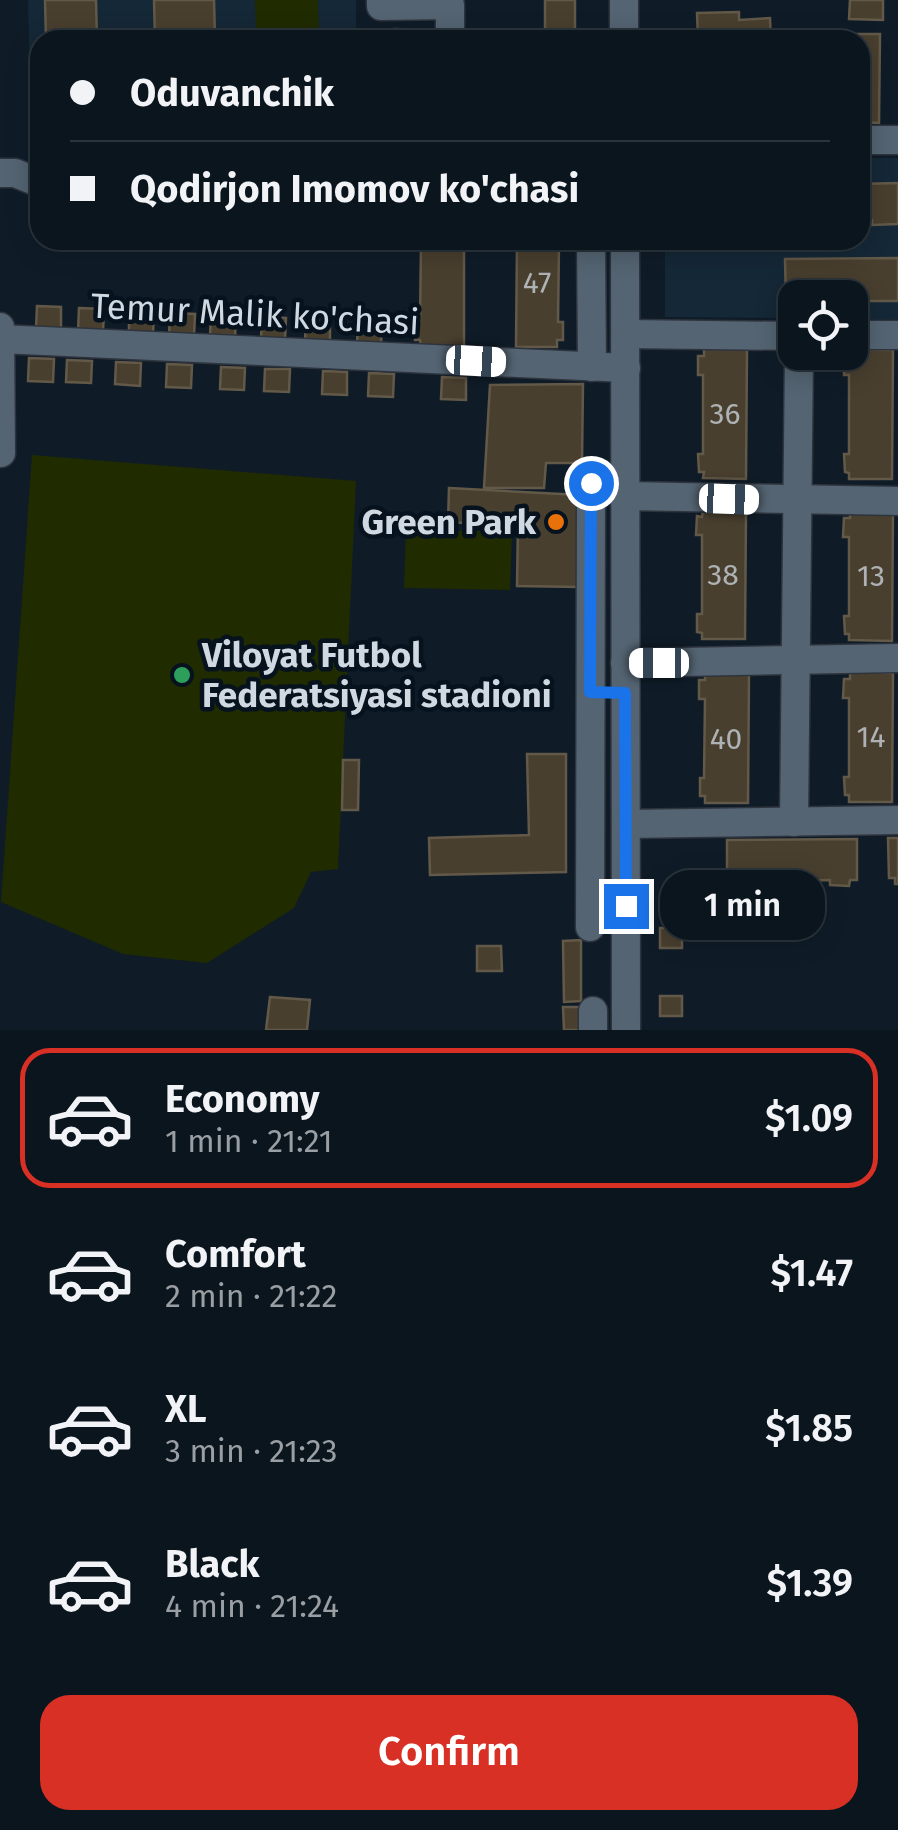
<!DOCTYPE html>
<html lang="en">
<head>
<meta charset="utf-8">
<style>
  :root { --surface:#0b151e; --page:#19222b; --text:#f1f3f6; --muted:#9a9fa4; --line:#2b343c; --accent:#d93025 }
  body { margin:0; font-family:"Fira Sans",sans-serif; background:var(--page); color:var(--text); height:100vh; display:flex; flex-direction:column; font-size:38px; white-space:nowrap }
  * { box-sizing:border-box; margin:0 }
  p { font-size:32px; color:var(--muted) }
  .icon { flex:none; width:55px; height:55px; fill:none; stroke:currentColor; stroke-width:2; stroke-linecap:round; stroke-linejoin:round }
  .map { position:relative; height:1030px; overflow:hidden }
  .drawer { display:flex; flex-direction:column; background:var(--surface); flex:1 }
  .drawer>* { flex:none }
  .hud { position:absolute; left:30px; top:30px; width:840px; height:220px; border-radius:30px; box-shadow:0 5px 25px #0003,0 0 0 2px var(--line); display:grid; align-content:center; height:220px; padding:0 40px; background:var(--surface) }
  .tools { position:absolute; left:778px; top:280px; display:grid; gap:20px }
  .tools a { display:grid; place-items:center; width:90px; height:90px; border-radius:20px; background:var(--surface); box-shadow:0 5px 25px #0003,0 0 0 2px var(--line); font-size:50px }
  .end { position:absolute; width:45px; height:45px; margin:-22px; border:12px solid #1a73e8; background:#fff; box-shadow:0 0 0 5px #fff }
  .from { border-radius:50% }
  .bubble { position:absolute; height:70px; border-radius:30px; background:var(--surface); box-shadow:0 5px 25px #0003,0 0 0 2px var(--line); font-size:32px; font-weight:600; line-height:70px; text-align:center }
  .car { position:absolute; width:30px; height:60px; margin:-30px -15px; border-radius:12px; box-shadow:0 0 8px 2px #0007; background:linear-gradient(#fff 24%,#345 0 40%,#fff 0 76%,#345 0 86%,#fff 0) }
  .hud b { display:flex; align-items:center; gap:35px; height:95px; font-size:38px }
  .hud b+b { border-top:2px solid var(--line) }
  .hud i { width:25px; height:25px; background:var(--text) }
  ul { padding:18px 0 0; list-style:none }
  li { display:flex; align-items:center; gap:30px; height:140px; margin:0 20px 15px; padding:0 20px; border:5px solid transparent; border-radius:30px }
  li div { flex:1 }
  li b { display:block; font-size:38px }
  li em { font-style:normal; font-weight:600 }
  li.current { border-color:var(--accent) }
  li>.icon { width:90px; height:90px; stroke-width:1.5 }
  .action { display:flex; gap:20px; margin-top:auto; padding:20px 40px }
  .action a { flex:1; height:115px; border-radius:30px; background:var(--accent); color:#fff; font-size:40px; font-weight:600; line-height:115px; text-align:center }
  .map>svg:first-child { display:block }
</style>
</head>
<body>
<div class="map">
<svg width="898" height="1030" viewBox="0 0 898 1030">
  <rect width="100%" height="100%" fill="#0f1c28"/>
  <!-- built -->
  <g fill="#152837">
    <polygon points="28,0 356,0 356,40 40,40 40,184 32,184"/>
    <polygon points="860,158 898,158 898,319 850,319 850,298 795,298 795,318 665,317 665,240 860,240"/>
  </g>
  <!-- green -->
  <g fill="#202b00">
    <polygon points="255,0 318,0 319,36 256,38"/>
    <polygon points="32,455 356,481 338,869 311,872 294,908 207,963 123,954 1,902"/>
    <polygon points="406,529 512,532 510,590 404,588"/>
  </g>
  <!-- building -->
  <g fill="#493f2f" stroke="#635948" stroke-width="2.5">
    <polygon points="45,0 96,0 97,40 46,40"/>
    <polygon points="154,0 214,0 215,38 155,39"/>
    <rect x="545" y="0" width="30" height="40"/>
    <polygon points="850,0 883,0 883,20 849,19"/>
    <polygon points="739,12 739,20 770,18 771,40 698,40 697,13"/>
    <polygon points="395,29 430,30 430,40 395,40"/>
    <polygon points="851,34 880,34 879,123 860,122 860,40 851,40"/>
    <polygon points="898,183 898,224 872,225 872,220 860,220 860,184"/>
    <polygon points="415,240 464,240 464,347 421,346 420,340 415,340 415,320 420,321 421,243 415,243"/>
    <polygon points="517,240 564,240 564,244 559,244 558,322 563,322 563,340 557,340 557,347 516,347"/>
    <polygon points="898,258 898,301 850,301 850,298 795,298 795,302 786,302 785,259"/>
    <polygon points="37,306 61,307 61,330 36,329"/>
    <polygon points="79,308 104,309 103,332 78,331"/>
    <polygon points="129,311 154,312 153,334 129,333"/>
    <polygon points="170,313 195,314 194,336 169,335"/>
    <polygon points="211,314 236,315 235,338 210,337"/>
    <polygon points="262,317 286,318 285,340 261,339"/>
    <polygon points="306,319 330,320 330,342 305,341"/>
    <polygon points="358,322 382,323 381,345 357,344"/>
    <polygon points="704,348 747,349 746,479 703,478 704,472 699,472 698,454 703,454 703,375 698,375 698,356 704,356"/>
    <polygon points="850,349 893,350 892,479 849,479 849,473 845,472 844,454 849,454 849,375 844,375 844,356 850,357"/>
    <polygon points="29,358 54,359 53,382 28,381"/>
    <polygon points="67,360 92,361 91,383 66,382"/>
    <polygon points="116,362 141,363 140,386 115,384"/>
    <polygon points="167,364 192,365 191,388 166,387"/>
    <polygon points="221,367 245,368 244,390 220,389"/>
    <polygon points="265,369 290,369 289,392 264,391"/>
    <polygon points="323,371 347,372 347,395 322,394"/>
    <polygon points="369,373 394,374 393,397 368,396"/>
    <polygon points="442,377 466,378 466,400 441,399"/>
    <polygon points="583,384 582,463 546,463 544,488 484,488 490,385"/>
    <polygon points="449,488 580,495 579,587 517,586 518,526 448,522"/>
    <polygon points="703,509 746,510 745,639 702,639 702,633 697,632 697,614 702,614 702,535 696,535 697,516 702,517"/>
    <polygon points="850,510 893,511 892,641 849,640 849,634 845,634 844,616 849,616 849,537 843,537 844,518 850,518"/>
    <polygon points="850,672 893,673 892,802 849,802 849,795 845,795 844,777 849,777 849,698 843,698 844,679 850,679"/>
    <polygon points="705,673 749,674 748,803 705,803 705,796 700,796 700,778 704,778 705,699 699,699 699,680 705,680"/>
    <polygon points="527,754 566,754 566,872 430,875 429,838 529,835"/>
    <polygon points="343,760 359,760 358,810 342,810"/>
    <polygon points="888,838 898,838 898,884 895,884 895,878 889,878"/>
    <polygon points="857,839 857,880 850,880 849,886 830,885 830,880 753,881 753,887 734,886 734,881 727,881 727,840"/>
    <polygon points="774,920 796,920 796,940 775,940"/>
    <rect x="660" y="928" width="22" height="20"/>
    <polygon points="581,940 581,1001 564,1002 563,941"/>
    <polygon points="477,946 501,946 502,971 477,971"/>
    <rect x="660" y="996" width="22" height="20"/>
    <polygon points="270,997 310,1000 307,1030 266,1030"/>
    <polygon points="563,1007 581,1007 582,1030 564,1030"/>
  </g>
  <g fill="none" stroke-linecap="round" stroke-linejoin="round">
    <!-- minor casing -->
    <g stroke="#2e343e" stroke-width="31">
      <g id="minor">
        <polyline points="381,0 381,6 450,5 450,40"/>
        <polyline points="624,40 624,0"/>
        <polyline points="860,140 898,140"/>
        <polyline points="0,173 15,173 40,183"/>
        <polyline points="591,240 592,367"/>
        <polyline points="625,240 626,1030"/>
        <polyline points="0,327 1,453"/>
        <polyline points="626,334 795,336"/>
        <polyline points="850,335 898,335"/>
        <polyline points="0,339 626,368"/>
        <polyline points="625,496 898,501"/>
        <polyline points="625,663 898,658"/>
        <polyline points="794,822 799,352"/>
        <polyline points="626,824 898,820"/>
        <polyline points="590,927 591,483 625,484"/>
        <polyline points="593,1011 593,1030"/>
      </g>
    </g>
    <!-- minor -->
    <use href="#minor" stroke="#546472" stroke-width="28"/>
  </g>
  <g fill="none" stroke-linecap="round" stroke-linejoin="round">
    <!-- route -->
    <polyline stroke="#1a73e8" stroke-width="12" points="591,483 590,692 625,693 626,906"/>
  </g>
  <!-- markers -->
  <circle fill="#e8710a" stroke="#06131e" stroke-width="4" cx="556" cy="522" r="10"/>
  <circle fill="#2e9e5b" stroke="#06131e" stroke-width="4" cx="182" cy="675" r="10"/>
  <g text-anchor="middle" stroke-width="9" stroke-linejoin="round" paint-order="stroke">
    <!-- number labels -->
    <g font-size="30" fill="#aeb2b4">
      <text x="537" y="293">47</text>
      <text x="725" y="424">36</text>
      <text x="723" y="585">38</text>
      <text x="871" y="586">13</text>
      <text x="871" y="747">14</text>
      <text x="726" y="749">40</text>
    </g>
    <!-- street labels -->
    <g font-size="35" fill="#d0d9e1" stroke="#06131e">
      <text transform="translate(255 314) rotate(3)" y="12">Temur Malik ko'chasi</text>
    </g>
    <!-- poi labels -->
    <g font-size="35" font-weight="bold" fill="#d0d9e1" stroke="#06131e" text-anchor="end">
      <text x="536" y="534">Green Park</text>
      <text x="202" y="667" text-anchor="start">Viloyat Futbol<tspan x="202" dy="40">Federatsiyasi stadioni</tspan></text>
    </g>
  </g>
</svg>
<div class="tools">
<a><svg class="icon" aria-label="locate" viewBox="0 0 24 24"><circle cx="12" cy="12" r="6"/><path d="M12 2v4M12 18v4M2 12h4M18 12h4"/></svg></a>
</div>
<i class="end from" style="left:591px;top:483px"></i>
<i class="end" style="left:626px;top:906px"></i>
<div class="bubble" style="left:660px;top:870px;width:165px">1 min</div>
<i class="car" style="left:476px;top:361px;rotate:93deg"></i>
<i class="car" style="left:729px;top:499px;rotate:92deg"></i>
<i class="car" style="left:659px;top:663px;rotate:270deg"></i>
<div class="hud">
<b><i class="from"></i>Oduvanchik</b>
<b><i></i>Qodirjon Imomov ko'chasi</b>
</div>
</div>
<section class="drawer">
<ul>
<li class="current"><svg class="icon" aria-label="car" viewBox="0 0 24 24"><path d="M5 17H2v-5l4-1 3-4h7l3 4 3 1v5h-3M9 17h6M6 11h13"/><circle cx="7" cy="17" r="2"/><circle cx="17" cy="17" r="2"/></svg><div><b>Economy</b><p>1 min · 21:21</p></div><em>$1.09</em></li>
<li><svg class="icon" aria-label="car" viewBox="0 0 24 24"><path d="M5 17H2v-5l4-1 3-4h7l3 4 3 1v5h-3M9 17h6M6 11h13"/><circle cx="7" cy="17" r="2"/><circle cx="17" cy="17" r="2"/></svg><div><b>Comfort</b><p>2 min · 21:22</p></div><em>$1.47</em></li>
<li><svg class="icon" aria-label="car" viewBox="0 0 24 24"><path d="M5 17H2v-5l4-1 3-4h7l3 4 3 1v5h-3M9 17h6M6 11h13"/><circle cx="7" cy="17" r="2"/><circle cx="17" cy="17" r="2"/></svg><div><b>XL</b><p>3 min · 21:23</p></div><em>$1.85</em></li>
<li><svg class="icon" aria-label="car" viewBox="0 0 24 24"><path d="M5 17H2v-5l4-1 3-4h7l3 4 3 1v5h-3M9 17h6M6 11h13"/><circle cx="7" cy="17" r="2"/><circle cx="17" cy="17" r="2"/></svg><div><b>Black</b><p>4 min · 21:24</p></div><em>$1.39</em></li>
</ul>
<div class="action"><a>Confirm</a></div>
</section>
</body>
</html>
